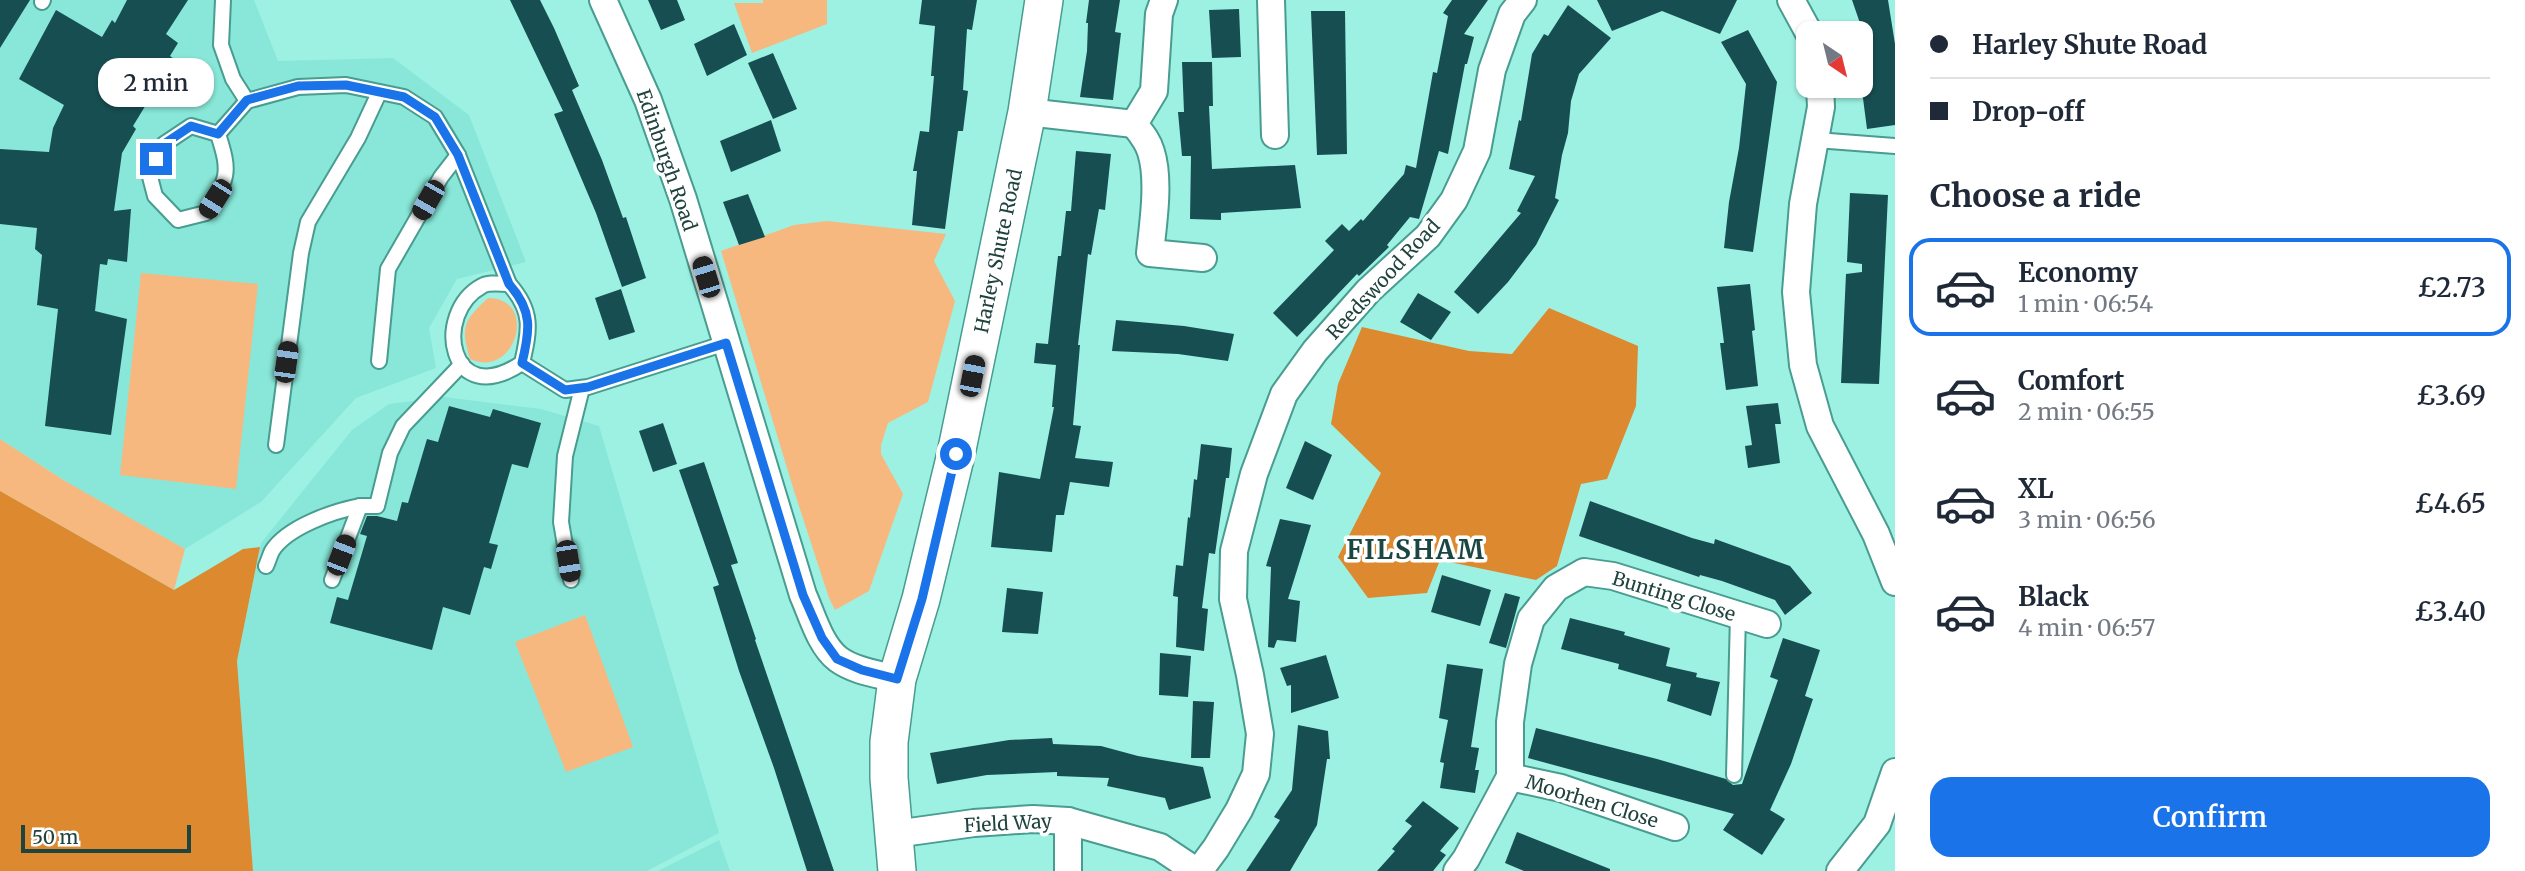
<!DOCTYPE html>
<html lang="en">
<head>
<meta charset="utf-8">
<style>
  :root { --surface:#fff; --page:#f6f6f7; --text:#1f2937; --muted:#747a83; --line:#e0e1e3; --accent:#1a73e8 }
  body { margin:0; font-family:Merriweather,serif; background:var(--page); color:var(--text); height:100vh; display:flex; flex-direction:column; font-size:26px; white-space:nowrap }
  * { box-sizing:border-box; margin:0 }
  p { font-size:23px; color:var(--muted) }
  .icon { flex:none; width:38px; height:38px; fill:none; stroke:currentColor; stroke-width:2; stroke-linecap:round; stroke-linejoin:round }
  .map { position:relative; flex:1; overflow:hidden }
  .drawer { display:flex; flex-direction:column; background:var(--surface); width:630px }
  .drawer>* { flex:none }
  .hud { display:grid; align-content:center; height:154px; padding:0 35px; background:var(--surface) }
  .needle { width:46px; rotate:145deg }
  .buttons { position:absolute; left:1796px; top:21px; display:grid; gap:14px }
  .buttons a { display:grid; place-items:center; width:77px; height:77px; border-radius:14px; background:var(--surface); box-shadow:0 2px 5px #0004; font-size:35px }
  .scale { position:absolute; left:21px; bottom:18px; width:170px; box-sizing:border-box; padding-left:7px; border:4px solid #20433d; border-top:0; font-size:19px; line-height:24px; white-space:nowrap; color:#20433d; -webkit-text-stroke:5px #fff; paint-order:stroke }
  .end { position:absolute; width:32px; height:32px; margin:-16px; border:9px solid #1a73e8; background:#fff; box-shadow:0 0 0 4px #fff }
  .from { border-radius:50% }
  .bubble { position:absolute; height:49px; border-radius:21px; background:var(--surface); box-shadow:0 2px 5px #0004; font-size:23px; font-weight:600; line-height:49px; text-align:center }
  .car { position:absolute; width:21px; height:42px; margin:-21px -10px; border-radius:9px; box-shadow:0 0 5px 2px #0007; background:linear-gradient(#222 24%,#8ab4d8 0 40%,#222 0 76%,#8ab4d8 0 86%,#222 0) }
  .hud b { display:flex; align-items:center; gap:24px; height:66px; font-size:26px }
  .hud b+b { border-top:2px solid var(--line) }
  .hud i { width:18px; height:18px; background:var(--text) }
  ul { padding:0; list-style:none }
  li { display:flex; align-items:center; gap:21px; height:98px; margin:0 14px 10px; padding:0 21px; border:4px solid transparent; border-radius:21px }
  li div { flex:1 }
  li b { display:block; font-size:26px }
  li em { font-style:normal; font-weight:600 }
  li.current { border-color:var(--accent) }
  li>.icon { width:63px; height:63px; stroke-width:1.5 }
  h2 { padding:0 35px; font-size:32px; line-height:84px }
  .primary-button { display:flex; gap:14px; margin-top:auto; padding:14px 35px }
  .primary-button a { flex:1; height:80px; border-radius:21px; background:var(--accent); color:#fff; font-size:28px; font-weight:600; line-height:80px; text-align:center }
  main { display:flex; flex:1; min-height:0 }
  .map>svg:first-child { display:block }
</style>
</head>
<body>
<main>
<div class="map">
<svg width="1895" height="871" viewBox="0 0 1895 871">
  <rect width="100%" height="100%" fill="#9df1e3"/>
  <!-- built -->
  <g fill="#88e7d8">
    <polygon points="0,0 254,0 278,61 393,58 469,115 526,262 457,279 429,328 436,368 356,398 261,502 185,549 76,488 0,439"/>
    <polygon points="444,397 541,409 599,426 719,833 647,871 253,871 237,661 261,543 352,430 389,404"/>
    <polygon points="719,840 730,871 658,871"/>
  </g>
  <!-- green -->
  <g fill="#f7b87f">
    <polygon points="763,0 827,0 827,24 752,53 734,3 763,3"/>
    <polygon points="827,221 946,234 934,261 955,301 928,402 888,423 881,445 881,454 903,494 869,591 835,610 829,598 794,491 721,251 794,225"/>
    <polygon points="141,273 258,284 236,489 120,475"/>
    <path d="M488 298C539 298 516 380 470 359 460 327 464 320 488 298Z"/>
    <polygon points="0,439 65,481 185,549 174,590 0,491"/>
    <polygon points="585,615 633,747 566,772 515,642"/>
  </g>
  <!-- forest -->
  <g fill="#dc8930">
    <polygon points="1549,308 1638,346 1636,406 1607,479 1581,484 1557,566 1536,580 1440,560 1427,593 1368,598 1338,557 1381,473 1331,424 1338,384 1362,327 1469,351 1512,354"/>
    <polygon points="0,491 174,590 243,549 260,547 237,661 253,871 0,871"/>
  </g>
  <!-- building -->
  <g fill="#174e52">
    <polygon points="0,0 30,0 0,48"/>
    <polygon points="127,0 188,0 166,34 178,43 170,56 174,59 133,126 136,129 122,153 114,211 131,209 127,262 108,259 107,265 100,264 95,311 127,319 111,435 45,426 58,309 37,305 42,255 35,249 37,228 0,224 0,149 49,152 53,128 64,105 19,79 56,10 102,37 112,20 115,23"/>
    <polygon points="510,0 540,0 554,28 579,86 572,90 602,160 623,218 626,217 646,278 622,287 596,213 554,114 563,111"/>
    <polygon points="648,0 677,0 685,20 661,30"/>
    <polygon points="922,0 977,0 972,30 967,29 963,90 968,91 963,131 958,131 945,229 912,225 917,171 913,171 920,131 929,132 934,76 931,76 935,26 919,24"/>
    <polygon points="1089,0 1120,0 1115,32 1121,33 1113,100 1080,97 1087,51 1088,23 1086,23"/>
    <polygon points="1452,0 1488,0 1464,34 1474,37 1467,64 1465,64 1448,154 1439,151 1419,219 1410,217 1387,245 1389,247 1359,276 1357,274 1297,337 1273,313 1334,250 1325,241 1342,224 1349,231 1361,219 1363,221 1404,174 1406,165 1416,168 1433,72 1437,73 1448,16 1443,13"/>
    <polygon points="1597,0 1737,0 1720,34 1662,11 1612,31"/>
    <polygon points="1852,0 1888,0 1895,44 1895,125 1867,129 1861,83 1867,82 1862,29"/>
    <polygon points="1568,5 1611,38 1579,74 1571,101 1568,133 1562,155 1555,198 1559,200 1536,245 1508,282 1478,314 1454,292 1521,213 1517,211 1535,176 1509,169 1519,120 1521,121 1532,54 1544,34 1548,36"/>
    <polygon points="1239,9 1241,57 1212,58 1209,10"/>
    <polygon points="1311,11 1345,11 1347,154 1317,155"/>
    <polygon points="734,24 747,55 707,76 694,44"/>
    <polygon points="1748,30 1777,82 1753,252 1724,248 1729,202 1739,148 1746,84 1721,42"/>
    <polygon points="773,53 797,109 773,119 748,63"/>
    <polygon points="1182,62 1212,62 1213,106 1209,106 1212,169 1295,165 1301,208 1221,213 1221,220 1190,219 1191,156 1182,156 1178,112 1184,112"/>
    <polygon points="771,120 781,151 731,172 720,141"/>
    <polygon points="1076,151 1111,154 1105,210 1099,209 1091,255 1088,254 1078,345 1080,345 1073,425 1081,426 1075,458 1113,462 1109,487 1070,482 1064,515 1056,515 1052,552 991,547 999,472 1040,479 1054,407 1052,407 1056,365 1034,363 1036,343 1048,344 1058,256 1061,256 1066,211 1071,211"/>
    <polygon points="1850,193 1888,195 1879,384 1841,383 1846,274 1862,272 1862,264 1847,262"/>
    <polygon points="748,194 765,237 739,245 723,202"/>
    <polygon points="1750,284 1755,330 1752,331 1758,386 1726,390 1720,343 1724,343 1717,287"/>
    <polygon points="621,289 635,332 609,340 595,298"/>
    <polygon points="1418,293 1451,312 1431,340 1400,322"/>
    <polygon points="1116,320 1184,326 1234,334 1228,361 1178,354 1112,351"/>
    <polygon points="1778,403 1781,424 1775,424 1780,463 1748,468 1745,446 1752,445 1746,406"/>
    <polygon points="449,406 490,417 493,409 541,423 528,468 512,464 489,543 498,545 491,569 484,567 470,615 443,607 432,650 330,623 337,597 348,600 367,536 360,534 367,516 377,516 397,521 402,502 408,503 427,439 438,442"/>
    <polygon points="663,423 677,464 653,472 639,431"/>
    <polygon points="1305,441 1332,455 1313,500 1286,488"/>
    <polygon points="1201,444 1232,448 1229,478 1226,478 1215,554 1209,553 1202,608 1208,609 1204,651 1176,647 1178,597 1173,596 1176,565 1183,566 1188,517 1190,518 1194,479 1197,480"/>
    <polygon points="704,462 738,563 731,565 756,639 755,640 834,871 807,871 774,768 739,671 713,587 719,585 679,470"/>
    <polygon points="1590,501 1692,538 1714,544 1715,539 1790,566 1812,593 1785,615 1775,600 1722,581 1700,575 1699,577 1579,536"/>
    <polygon points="1280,519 1311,525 1288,599 1300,601 1296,642 1277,640 1274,648 1268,647 1271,567 1266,566"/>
    <polygon points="1442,575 1491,590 1480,626 1431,612"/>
    <polygon points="1007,588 1043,592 1038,634 1002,632"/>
    <polygon points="1505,593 1520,597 1506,648 1489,643"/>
    <polygon points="1570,618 1625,632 1624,635 1670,648 1666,666 1697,673 1696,677 1720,682 1711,716 1667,701 1671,684 1618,669 1619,664 1561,649"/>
    <polygon points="1783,638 1820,650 1805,696 1813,699 1791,764 1770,810 1785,819 1762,855 1723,830 1734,814 1528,758 1536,728 1657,759 1726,779 1733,785 1742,784 1778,680 1770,677"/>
    <polygon points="1160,653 1191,656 1188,697 1159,695"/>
    <polygon points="1326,655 1339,698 1291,713 1291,685 1287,686 1280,668"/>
    <polygon points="1447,664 1483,669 1471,747 1479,748 1475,770 1479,770 1475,793 1440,788 1444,763 1440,762 1448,720 1439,718"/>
    <polygon points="1193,701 1214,702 1210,758 1191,758"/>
    <polygon points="1298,725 1328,731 1330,759 1327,759 1317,825 1290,871 1246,871 1280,820 1274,817 1292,790"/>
    <polygon points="1052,738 1053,744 1101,746 1138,756 1203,767 1211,798 1169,810 1165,798 1107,786 1109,778 1057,776 1057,772 987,775 937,784 930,753 1009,740"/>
    <polygon points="1423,801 1459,828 1440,851 1446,855 1433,871 1377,871 1395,851 1392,849 1412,826 1405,821"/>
    <polygon points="1517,832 1610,869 1610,871 1524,871 1505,863"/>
  </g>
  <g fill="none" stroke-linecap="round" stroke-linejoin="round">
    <!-- lane casing -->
    <g stroke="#489c90" stroke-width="18">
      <g id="lane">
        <polyline points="223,0 221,45 233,79 247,101"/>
        <polyline points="42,2 43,0"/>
        <path d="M218 134 191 126 164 144 149 173 155 196 178 220 206 213C228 178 231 174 218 134L247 101 298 87 346 85 404 97 435 117 458 155 509 284"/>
        <polyline points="1816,140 1895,146"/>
        <path d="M509 284C533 311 530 329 522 363 449 412 432 313 482 286 488 282 501 284 509 284Z"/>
        <polyline points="379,361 388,269 441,177 458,155"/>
        <polyline points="522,363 565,390 588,387 726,343"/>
        <polyline points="276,445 301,253 308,222 358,138 379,93"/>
        <path d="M266 566C268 562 270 555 272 551 287 527 334 511 360 506"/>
        <polyline points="332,580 360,506 377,506 390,453 403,426 462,364"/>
        <polyline points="571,580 561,522 565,456 582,388"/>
        <polyline points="1734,775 1738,615"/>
      </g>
    </g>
    <!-- street casing -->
    <g stroke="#489c90" stroke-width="30">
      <g id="street">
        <path d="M603 0 648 100 683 199 803 595C812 615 820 645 838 659 854 671 878 674 897 679"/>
        <path d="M1164 0 1159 14 1154 91 1134 124C1141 133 1148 141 1151 152 1160 180 1153 224 1150 253L1203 258"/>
        <polyline points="1271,0 1275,135"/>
        <polyline points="1791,0 1809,33"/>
        <polyline points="1820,86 1821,107 1803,204 1796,292 1803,365 1820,426 1876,534 1895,582"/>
        <polyline points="1027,112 1134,124"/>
        <polyline points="1510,777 1561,788 1675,827"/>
        <polyline points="895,834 974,823 1033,819 1068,821 1160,847 1196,871"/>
        <polyline points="1068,871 1068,821"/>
        <polyline points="1199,871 1216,848 1239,810 1256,774 1260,734 1250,675 1233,599 1234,551 1254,474 1284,394 1315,351 1368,291 1428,236 1454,200 1477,151 1492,70 1512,14 1523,0"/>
        <polyline points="1457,871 1466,859 1510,777 1510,722 1518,664 1531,619 1556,588 1584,572 1613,576 1767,624"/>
        <polyline points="1840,871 1877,824 1895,772"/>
      </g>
    </g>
    <!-- secondary casing -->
    <g stroke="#489c90" stroke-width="40">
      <polyline id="secondary" points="897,871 889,778 889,742 897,679 921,599 956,454 1027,112 1044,0"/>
    </g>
    <!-- lane -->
    <use href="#lane" stroke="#fff" stroke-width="14"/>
    <!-- street -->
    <use href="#street" stroke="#fff" stroke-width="26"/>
    <!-- secondary -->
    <use href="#secondary" stroke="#fff" stroke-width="37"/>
  </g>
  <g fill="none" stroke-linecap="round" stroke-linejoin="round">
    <!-- route -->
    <path stroke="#1a73e8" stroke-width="9" d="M156 159 164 144 191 126 218 134 247 100 298 86 346 85 404 97 435 117 458 155 509 284C533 311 530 330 522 363L565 390 588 387 726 343 803 595 822 638 837 659 862 670 897 679 922 599 956 454"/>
  </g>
  <g text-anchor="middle" stroke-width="7" stroke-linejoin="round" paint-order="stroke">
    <!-- street labels -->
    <g font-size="19" fill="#20433d" stroke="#fff">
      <text transform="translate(667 160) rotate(71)" y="7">Edinburgh Road</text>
      <text transform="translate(998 251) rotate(-78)" y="7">Harley Shute Road</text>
      <text transform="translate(1383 279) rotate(-47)" y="7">Reedswood Road</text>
      <text transform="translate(1674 596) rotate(17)" y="7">Bunting Close</text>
      <text transform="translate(1592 801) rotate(17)" y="7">Moorhen Close</text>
      <text transform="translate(1008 823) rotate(-3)" y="7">Field Way</text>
    </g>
    <!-- district labels -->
    <g font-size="26" font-weight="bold" letter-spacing="2" fill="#1a4741" stroke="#fff">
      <text x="1416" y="559">FILSHAM</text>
    </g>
  </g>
</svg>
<div class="buttons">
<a><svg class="needle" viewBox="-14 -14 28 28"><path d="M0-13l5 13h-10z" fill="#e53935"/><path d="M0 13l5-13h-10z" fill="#747a83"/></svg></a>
</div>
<div class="scale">50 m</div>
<i class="end from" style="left:956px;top:454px"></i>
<i class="end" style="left:156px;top:159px"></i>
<div class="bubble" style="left:98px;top:58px;width:116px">2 min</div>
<i class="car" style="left:215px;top:199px;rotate:212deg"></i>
<i class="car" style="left:428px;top:200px;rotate:210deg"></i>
<i class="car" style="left:706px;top:277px;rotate:343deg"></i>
<i class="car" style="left:286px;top:362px;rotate:8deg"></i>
<i class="car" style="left:972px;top:376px;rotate:11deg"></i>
<i class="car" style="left:341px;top:555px;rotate:21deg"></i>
<i class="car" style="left:568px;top:561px;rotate:171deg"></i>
</div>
<section class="drawer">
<div class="hud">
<b><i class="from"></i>Harley Shute Road</b>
<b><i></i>Drop-off</b>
</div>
<h2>Choose a ride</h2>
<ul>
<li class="current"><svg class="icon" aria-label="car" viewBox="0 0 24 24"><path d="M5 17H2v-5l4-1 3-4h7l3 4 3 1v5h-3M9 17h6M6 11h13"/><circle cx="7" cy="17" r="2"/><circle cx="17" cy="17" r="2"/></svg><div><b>Economy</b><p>1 min · 06:54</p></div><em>£2.73</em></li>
<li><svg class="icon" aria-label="car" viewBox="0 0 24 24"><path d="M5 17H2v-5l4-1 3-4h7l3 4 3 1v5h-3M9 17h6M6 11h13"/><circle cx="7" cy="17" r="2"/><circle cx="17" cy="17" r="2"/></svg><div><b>Comfort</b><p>2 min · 06:55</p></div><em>£3.69</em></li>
<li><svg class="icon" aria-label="car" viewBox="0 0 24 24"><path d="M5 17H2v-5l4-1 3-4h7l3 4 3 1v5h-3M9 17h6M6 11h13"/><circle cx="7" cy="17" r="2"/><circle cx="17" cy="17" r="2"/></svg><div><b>XL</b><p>3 min · 06:56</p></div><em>£4.65</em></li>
<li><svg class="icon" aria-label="car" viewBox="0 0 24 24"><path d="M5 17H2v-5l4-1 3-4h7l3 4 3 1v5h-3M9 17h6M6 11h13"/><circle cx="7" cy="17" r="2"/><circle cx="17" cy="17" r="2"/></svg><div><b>Black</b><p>4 min · 06:57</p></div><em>£3.40</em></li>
</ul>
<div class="primary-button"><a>Confirm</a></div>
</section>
</main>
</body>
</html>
